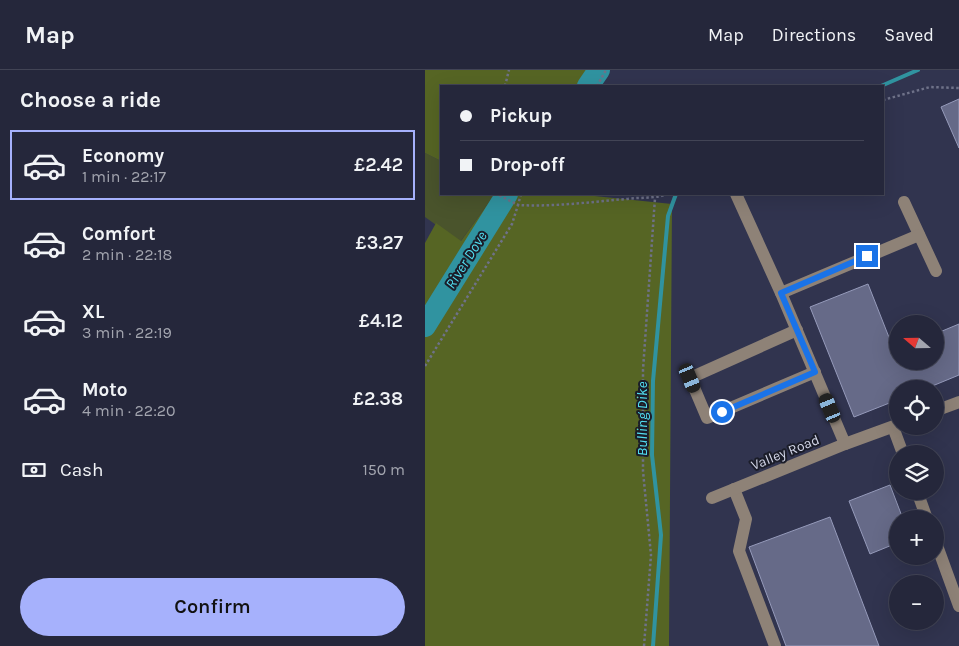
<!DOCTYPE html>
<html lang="en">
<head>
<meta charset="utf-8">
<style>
  :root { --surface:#25273b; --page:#313346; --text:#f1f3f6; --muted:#a3a5af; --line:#424455; --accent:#a6b1fc }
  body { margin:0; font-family:Karla,sans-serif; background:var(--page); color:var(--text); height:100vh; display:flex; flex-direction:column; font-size:19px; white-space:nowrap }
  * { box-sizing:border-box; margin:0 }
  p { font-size:16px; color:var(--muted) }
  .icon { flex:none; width:28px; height:28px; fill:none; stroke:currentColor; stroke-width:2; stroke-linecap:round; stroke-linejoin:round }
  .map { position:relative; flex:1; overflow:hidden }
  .side { display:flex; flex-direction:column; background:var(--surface); width:425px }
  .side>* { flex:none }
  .guide { position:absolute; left:15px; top:15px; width:444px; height:110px; border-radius:0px; box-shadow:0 5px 20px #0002,0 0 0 1px var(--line); display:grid; align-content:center; height:110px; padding:0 20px; background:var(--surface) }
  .needle { width:32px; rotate:290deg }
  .controls { position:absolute; left:464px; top:245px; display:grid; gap:10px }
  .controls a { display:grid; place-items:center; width:55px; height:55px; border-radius:50%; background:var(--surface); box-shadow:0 5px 20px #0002,0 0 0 1px var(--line); font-size:25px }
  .end { position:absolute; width:22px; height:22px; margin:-11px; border:6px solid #1a73e8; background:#fff; box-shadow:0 0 0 2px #fff }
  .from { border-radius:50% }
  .car { position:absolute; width:15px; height:30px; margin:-15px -8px; border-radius:6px; box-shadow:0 0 4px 1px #0007; background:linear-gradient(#222 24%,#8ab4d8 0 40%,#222 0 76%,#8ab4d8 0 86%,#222 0) }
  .guide b { display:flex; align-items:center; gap:18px; height:48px; font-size:19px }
  .guide b+b { border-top:1px solid var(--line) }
  .guide i { width:12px; height:12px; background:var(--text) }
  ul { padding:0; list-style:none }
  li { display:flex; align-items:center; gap:15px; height:70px; margin:0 10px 8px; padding:0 10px; border:2px solid transparent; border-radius:0px }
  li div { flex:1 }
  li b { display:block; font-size:19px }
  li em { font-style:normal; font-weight:600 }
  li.current { border-color:var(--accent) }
  li>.icon { width:45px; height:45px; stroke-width:1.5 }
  h2 { padding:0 20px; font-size:22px; line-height:60px }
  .pay { display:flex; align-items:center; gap:12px; height:55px; padding:0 20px; font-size:19px }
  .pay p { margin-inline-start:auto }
  .cta { display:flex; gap:10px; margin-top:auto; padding:10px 20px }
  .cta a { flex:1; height:58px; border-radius:30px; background:var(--accent); color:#111; font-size:20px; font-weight:600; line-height:58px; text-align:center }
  header { display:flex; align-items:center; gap:30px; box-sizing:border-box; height:70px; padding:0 25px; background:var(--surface); border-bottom:1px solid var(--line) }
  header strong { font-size:24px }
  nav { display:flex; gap:28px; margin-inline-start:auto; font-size:18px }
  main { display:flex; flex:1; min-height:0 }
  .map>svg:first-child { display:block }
</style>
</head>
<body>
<header>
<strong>Map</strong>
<nav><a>Map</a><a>Directions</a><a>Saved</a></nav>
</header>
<main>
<section class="side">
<h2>Choose a ride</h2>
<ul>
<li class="current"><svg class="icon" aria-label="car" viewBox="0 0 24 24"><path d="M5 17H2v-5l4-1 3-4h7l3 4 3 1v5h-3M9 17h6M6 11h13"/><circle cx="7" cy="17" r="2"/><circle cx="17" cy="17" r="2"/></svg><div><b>Economy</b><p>1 min · 22:17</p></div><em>£2.42</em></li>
<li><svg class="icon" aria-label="car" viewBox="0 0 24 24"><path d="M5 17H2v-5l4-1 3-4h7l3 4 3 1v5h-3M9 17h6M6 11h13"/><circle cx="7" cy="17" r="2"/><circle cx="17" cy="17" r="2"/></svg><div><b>Comfort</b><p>2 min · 22:18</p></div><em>£3.27</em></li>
<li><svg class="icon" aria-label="car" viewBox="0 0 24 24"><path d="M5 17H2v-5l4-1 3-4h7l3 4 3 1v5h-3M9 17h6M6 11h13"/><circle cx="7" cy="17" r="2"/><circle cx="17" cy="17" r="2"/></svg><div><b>XL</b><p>3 min · 22:19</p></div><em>£4.12</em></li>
<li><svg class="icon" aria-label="car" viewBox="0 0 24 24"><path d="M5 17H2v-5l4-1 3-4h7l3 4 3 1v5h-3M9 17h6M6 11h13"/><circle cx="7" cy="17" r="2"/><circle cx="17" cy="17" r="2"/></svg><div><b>Moto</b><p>4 min · 22:20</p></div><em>£2.38</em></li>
</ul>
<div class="pay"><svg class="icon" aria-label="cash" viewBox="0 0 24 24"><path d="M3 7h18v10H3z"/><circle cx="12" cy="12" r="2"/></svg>Cash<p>150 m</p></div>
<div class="cta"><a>Confirm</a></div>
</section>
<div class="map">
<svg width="534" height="576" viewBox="0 0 534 576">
  <rect width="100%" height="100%" fill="#31344f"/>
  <!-- green -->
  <polygon fill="#4a542c" points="0,83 16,91 16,124 70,124 35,172 0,147"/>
  <!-- forest -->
  <g fill="#566524">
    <polygon points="0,0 163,0 152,16 16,16 16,91 0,83"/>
    <polygon points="70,124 150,124 247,134 244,576 0,576 0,173 11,153 36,171"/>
  </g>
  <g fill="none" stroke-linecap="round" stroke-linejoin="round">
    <!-- stream -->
    <g stroke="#3093a0" stroke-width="4">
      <polyline points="456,16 493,0"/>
      <polyline points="228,576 236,465 227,385 228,311 243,146 251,124"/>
    </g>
    <!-- river -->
    <g stroke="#3093a0" stroke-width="22">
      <polyline points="163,16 174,0"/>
      <polyline points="0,256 82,124"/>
    </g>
  </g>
  <!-- building -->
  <g fill="#666a88" stroke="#969bbb">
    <polygon points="534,29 534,78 516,37"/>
    <polygon points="443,214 469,280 472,279 472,291 510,291 510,264 534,254 534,305 500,319 472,319 472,330 429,347 385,237"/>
    <polygon points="465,415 478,449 472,449 472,473 445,484 424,431"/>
    <polygon points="405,447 454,576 361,576 324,477"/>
  </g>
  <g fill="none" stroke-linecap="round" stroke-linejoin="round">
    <!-- path -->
    <g stroke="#6f7289" stroke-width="2.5" stroke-dasharray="2.5 2.5" stroke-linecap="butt">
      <polyline points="80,16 84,0"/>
      <polyline points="172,16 181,0"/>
      <polyline points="458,30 505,17 534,18"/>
      <path d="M96 124 93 135C129 137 165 132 201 129 216 127 229 129 243 124"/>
      <polyline points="0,296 87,154 93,135 72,124"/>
      <polyline points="219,576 226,485 218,401 218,300 230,128"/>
    </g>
    <!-- minor -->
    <g stroke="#8e8277" stroke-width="12">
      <polyline points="311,124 356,223 420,374"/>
      <polyline points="479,132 511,201"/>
      <polyline points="356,223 494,165"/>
      <polyline points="372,260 265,308 282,348 390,302"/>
      <polyline points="510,341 534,332"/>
      <polyline points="468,357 478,384"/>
      <polyline points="309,419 321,449 314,481 350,576"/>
      <polyline points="492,421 502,449"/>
      <polyline points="287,428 420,374 472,355"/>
      <polyline points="510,470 534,536"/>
    </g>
  </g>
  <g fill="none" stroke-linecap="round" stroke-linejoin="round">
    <!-- route -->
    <polyline stroke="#1a73e8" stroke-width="6" points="297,342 390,302 356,223 442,186"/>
  </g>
  <g text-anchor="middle" stroke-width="4" stroke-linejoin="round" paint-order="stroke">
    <!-- street labels -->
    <g font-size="14" fill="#d2d5e7" stroke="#1b1d29">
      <text transform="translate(360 382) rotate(-22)" y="5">Valley Road</text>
    </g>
    <!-- water labels -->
    <g font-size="15" font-style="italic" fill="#51ddef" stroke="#1b1d29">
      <text transform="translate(41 190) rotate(-58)" y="5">River Dove</text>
      <text transform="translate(217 349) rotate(-90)" y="5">Bulling Dike</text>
    </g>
  </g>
</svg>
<div class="controls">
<a><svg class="needle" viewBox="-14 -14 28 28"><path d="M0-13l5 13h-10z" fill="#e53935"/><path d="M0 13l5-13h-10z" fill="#a3a5af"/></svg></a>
<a><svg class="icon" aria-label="locate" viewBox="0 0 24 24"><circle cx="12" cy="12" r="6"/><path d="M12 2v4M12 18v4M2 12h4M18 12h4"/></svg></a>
<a><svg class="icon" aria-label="layers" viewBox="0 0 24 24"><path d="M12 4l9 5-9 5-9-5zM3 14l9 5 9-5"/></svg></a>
<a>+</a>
<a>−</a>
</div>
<i class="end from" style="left:297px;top:342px"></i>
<i class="end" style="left:442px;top:186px"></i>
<i class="car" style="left:265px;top:308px;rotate:157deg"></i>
<i class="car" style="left:405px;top:338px;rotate:337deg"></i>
<div class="guide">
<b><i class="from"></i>Pickup</b>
<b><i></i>Drop-off</b>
</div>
</div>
</main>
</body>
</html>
